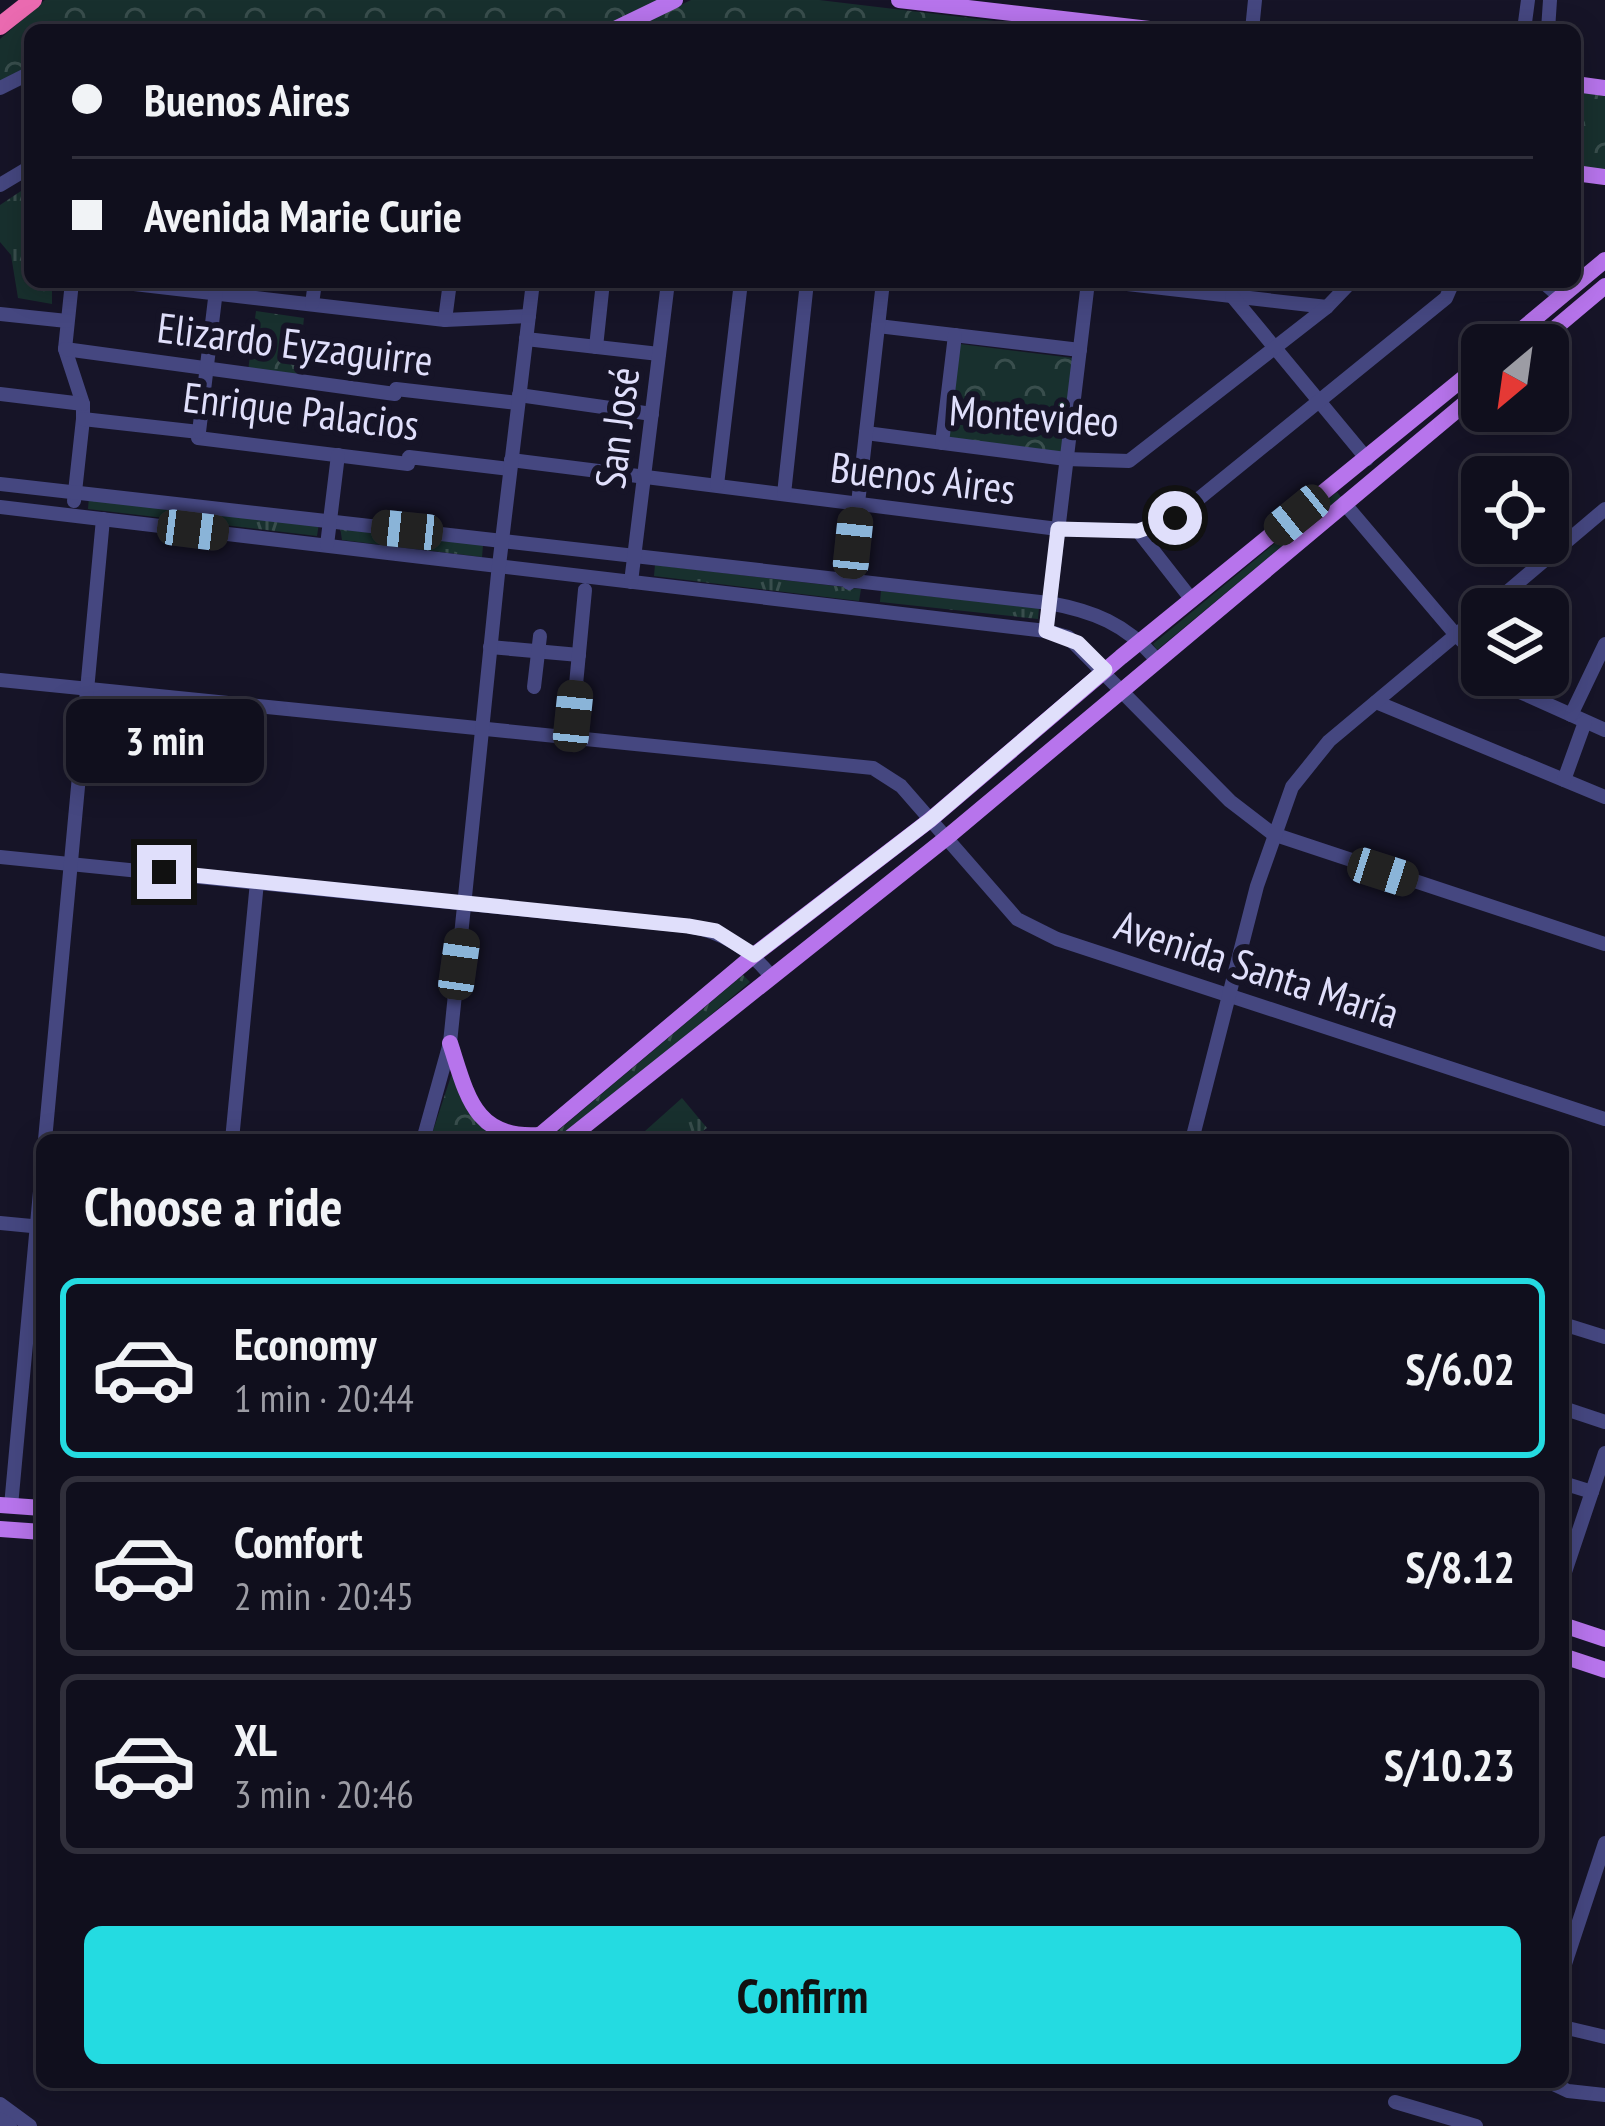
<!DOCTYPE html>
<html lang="en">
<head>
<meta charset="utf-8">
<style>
  :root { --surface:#100f1d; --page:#1e1d2a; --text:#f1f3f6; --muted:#9c9ca4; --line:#302f3b; --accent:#24dbe1 }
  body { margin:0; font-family:"PT Sans Narrow",sans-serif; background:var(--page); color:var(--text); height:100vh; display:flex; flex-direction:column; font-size:45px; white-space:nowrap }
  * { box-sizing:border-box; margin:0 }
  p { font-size:39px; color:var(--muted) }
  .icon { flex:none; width:66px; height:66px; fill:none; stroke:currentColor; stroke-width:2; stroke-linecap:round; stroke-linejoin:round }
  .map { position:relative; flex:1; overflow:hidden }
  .sheet { position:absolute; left:36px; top:1134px; width:1533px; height:954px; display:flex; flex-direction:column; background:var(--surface); border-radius:18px; box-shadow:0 6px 30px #0003,0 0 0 3px var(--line) }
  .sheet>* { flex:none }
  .banner { position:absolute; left:24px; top:24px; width:1557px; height:264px; border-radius:18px; box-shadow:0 6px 30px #0003,0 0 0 3px var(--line); display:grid; align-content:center; height:264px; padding:0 48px; background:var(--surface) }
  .needle { width:78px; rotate:209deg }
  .tools { position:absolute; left:1461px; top:324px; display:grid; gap:24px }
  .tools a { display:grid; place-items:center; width:108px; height:108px; border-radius:18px; background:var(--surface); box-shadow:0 6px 30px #0003,0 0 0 3px var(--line); font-size:60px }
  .end { position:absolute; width:54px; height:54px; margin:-27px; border:15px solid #e0dffb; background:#111; box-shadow:0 0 0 6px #111 }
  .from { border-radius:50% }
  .bubble { position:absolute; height:84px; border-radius:18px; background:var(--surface); box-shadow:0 6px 30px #0003,0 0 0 3px var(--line); font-size:39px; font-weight:600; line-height:84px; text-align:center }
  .car { position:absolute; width:36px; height:72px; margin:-36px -18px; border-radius:15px; box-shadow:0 0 9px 3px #0007; background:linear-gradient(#222 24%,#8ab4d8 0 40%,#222 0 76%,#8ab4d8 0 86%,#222 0) }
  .banner b { display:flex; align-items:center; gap:42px; height:114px; font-size:45px }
  .banner b+b { border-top:3px solid var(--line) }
  .banner i { width:30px; height:30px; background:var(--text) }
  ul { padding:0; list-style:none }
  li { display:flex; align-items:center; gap:36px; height:180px; margin:0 24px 18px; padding:0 24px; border:6px solid var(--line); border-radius:18px }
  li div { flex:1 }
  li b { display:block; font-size:45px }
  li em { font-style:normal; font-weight:600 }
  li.on { border-color:var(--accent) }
  li>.icon { width:108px; height:108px; stroke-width:1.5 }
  h2 { padding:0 48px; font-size:54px; line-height:144px }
  .primary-button { display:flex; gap:24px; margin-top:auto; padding:24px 48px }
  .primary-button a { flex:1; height:138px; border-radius:18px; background:var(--accent); color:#111; font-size:48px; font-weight:600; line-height:138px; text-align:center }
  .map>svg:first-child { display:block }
</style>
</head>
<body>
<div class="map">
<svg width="1605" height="2126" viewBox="0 0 1605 2126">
  <defs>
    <pattern id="grass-tufts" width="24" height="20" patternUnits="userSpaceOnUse" patternTransform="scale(3)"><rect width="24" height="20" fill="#18302e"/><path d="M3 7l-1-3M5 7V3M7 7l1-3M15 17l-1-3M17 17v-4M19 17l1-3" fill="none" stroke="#394e4d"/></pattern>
    <pattern id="park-crowns" width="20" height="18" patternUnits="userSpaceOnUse" patternTransform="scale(3)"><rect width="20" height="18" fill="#18302e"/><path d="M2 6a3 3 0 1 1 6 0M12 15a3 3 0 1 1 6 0" fill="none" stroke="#394e4d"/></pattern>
  </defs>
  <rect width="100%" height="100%" fill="#161427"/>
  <!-- grass -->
  <g fill="url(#grass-tufts)">
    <polygon points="30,185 30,282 52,282 52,304 18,298 11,255 0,242 0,205"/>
    <polygon points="1337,492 1341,497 1157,650 1153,644"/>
    <polygon points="89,497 319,523 317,536 88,509"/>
    <polygon points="340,527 483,545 482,557 342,540"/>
    <polygon points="655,565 861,589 859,601 654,576"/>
    <polygon points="881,591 1039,608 1038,619 880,602"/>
    <polygon points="743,975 750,982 561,1140 547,1140"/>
    <polygon points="682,1098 707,1128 690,1140 635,1140"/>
  </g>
  <!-- park -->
  <g fill="url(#park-crowns)">
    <polygon points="45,0 665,0 602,30 30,30 30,70 0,85 0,39"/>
    <polygon points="691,0 819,0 1070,30 627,30"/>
    <polygon points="1575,90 1605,94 1605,174 1575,170"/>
    <polygon points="256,311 304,318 297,378 248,371"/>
    <polygon points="960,344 1073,358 1061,453 948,439"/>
    <polygon points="454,1067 461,1089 515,1140 430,1140"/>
  </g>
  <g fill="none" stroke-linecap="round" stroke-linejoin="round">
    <!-- minor -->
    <g stroke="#454780" stroke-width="14">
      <polyline points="1252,30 1255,0"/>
      <polyline points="1524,30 1528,0"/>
      <polyline points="1548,30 1550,0"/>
      <polyline points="0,88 30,73"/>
      <polyline points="0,185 30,167"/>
      <polyline points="72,282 65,349 83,404 83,419 74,501"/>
      <polyline points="117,282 445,320 529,316"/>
      <polyline points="1110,282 1327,307"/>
      <polyline points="1543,282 1560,297"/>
      <polyline points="1232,296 1367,459"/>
      <polyline points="312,304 315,282"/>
      <polyline points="0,314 67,321"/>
      <polyline points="445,320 450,282"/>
      <polyline points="878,326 1080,350"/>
      <polyline points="526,339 659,354"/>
      <polyline points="596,347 603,282"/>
      <polyline points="65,349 395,394 396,389 518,403"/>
      <polyline points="0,394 83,404"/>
      <polyline points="519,395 652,414"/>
      <polyline points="83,419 199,432 198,438 408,464 409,457 510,469"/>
      <polyline points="199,432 217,282"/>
      <polyline points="866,433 1066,459 1129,461 1327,307 1351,282"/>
      <polyline points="942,443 955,335"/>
      <polyline points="511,460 1058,529 1138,531 1175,518 1446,298 1453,282"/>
      <path d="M0 484 1049 603C1093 611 1126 624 1156 659"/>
      <polyline points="717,485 741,282"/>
      <polyline points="784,494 807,282"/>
      <polyline points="1344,503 1456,635 1482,660"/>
      <polyline points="0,507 1046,631 1068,637 1230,801 1273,834 1605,944"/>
      <polyline points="1138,531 1192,600"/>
      <polyline points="327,545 338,455"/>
      <polyline points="631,582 668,282"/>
      <polyline points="849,583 883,282"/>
      <polyline points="1487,609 1605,509"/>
      <polyline points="1046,631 1088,282"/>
      <polyline points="490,647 579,655"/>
      <polyline points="1498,675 1520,692 1605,730"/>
      <polyline points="0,680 873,768 901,786 1017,919 1057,939 1605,1119"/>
      <polyline points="534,687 540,636"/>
      <polyline points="1376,702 1605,797"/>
      <polyline points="1571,715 1605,644"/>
      <polyline points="573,716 585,590"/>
      <polyline points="1564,780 1585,722"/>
      <path d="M0 857 688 926C724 932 748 948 771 976"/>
      <polyline points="45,1140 103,519"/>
      <polyline points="232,1140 257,882"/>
      <polyline points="423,1140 450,1043 498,574 533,282"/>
      <polyline points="1192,1140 1257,886 1292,787 1329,741 1482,613"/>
      <polyline points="0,1223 42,1227"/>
      <polyline points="1563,1324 1605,1337"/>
      <polyline points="1563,1408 1605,1422"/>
      <polyline points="1563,1483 1592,1492"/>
      <polyline points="11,1506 42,1170"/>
      <polyline points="1563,1578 1605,1453"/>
      <polyline points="1563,1970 1605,1843"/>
      <polyline points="1563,2027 1605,2037"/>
      <polyline points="1549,2082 1568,2091 1605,2095"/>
      <polyline points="1395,2102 1476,2126"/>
      <polyline points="0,2104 30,2126"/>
      <polyline points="0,2119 10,2126"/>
    </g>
    <!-- major -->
    <g stroke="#b774ec" stroke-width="16">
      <polyline points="899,0 1158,30"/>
      <polyline points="613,30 675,0"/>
      <polyline points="1575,84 1605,88"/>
      <polyline points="1575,173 1605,177"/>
      <polyline points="1503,345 1605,260"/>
      <polyline points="1535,345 1605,286"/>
      <path d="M450 1043C467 1095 474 1140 540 1135"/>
      <polyline points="534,1140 754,955 930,820 1121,657 1482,363"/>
      <polyline points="567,1140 945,839 1482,389"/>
      <polyline points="0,1505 42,1508"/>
      <polyline points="0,1529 42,1532"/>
      <polyline points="1563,1625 1605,1639"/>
      <polyline points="1563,1656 1605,1670"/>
    </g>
    <!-- highway -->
    <polyline stroke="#ea6ab0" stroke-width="18" points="0,26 33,0"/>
  </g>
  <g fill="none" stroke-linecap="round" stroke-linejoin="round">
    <!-- route -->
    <polyline stroke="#e0dffb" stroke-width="15" points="164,872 688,926 716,931 754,955 930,820 1105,670 1078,643 1046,631 1058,529 1138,531 1175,518"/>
  </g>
  <g text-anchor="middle" stroke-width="12" stroke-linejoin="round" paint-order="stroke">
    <!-- street labels -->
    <g font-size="42" fill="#e0dffb" stroke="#161427">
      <text transform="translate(295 344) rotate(7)" y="15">Elizardo Eyzaguirre</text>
      <text transform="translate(301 411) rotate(7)" y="15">Enrique Palacios</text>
      <text transform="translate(1034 416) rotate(4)" y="15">Montevideo</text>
      <text transform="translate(617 428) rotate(-83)" y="15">San José</text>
      <text transform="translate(923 478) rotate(7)" y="15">Buenos Aires</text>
      <text transform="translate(1257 969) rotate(18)" y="15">Avenida Santa María</text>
    </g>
  </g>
</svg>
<div class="tools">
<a><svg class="needle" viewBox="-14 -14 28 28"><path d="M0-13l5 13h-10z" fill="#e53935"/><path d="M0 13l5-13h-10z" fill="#9c9ca4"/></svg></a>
<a><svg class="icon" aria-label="locate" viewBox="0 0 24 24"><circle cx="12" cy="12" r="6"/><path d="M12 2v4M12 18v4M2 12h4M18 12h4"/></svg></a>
<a><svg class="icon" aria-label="layers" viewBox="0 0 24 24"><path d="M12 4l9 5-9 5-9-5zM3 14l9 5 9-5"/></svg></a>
</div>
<i class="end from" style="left:1175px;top:518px"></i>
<i class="end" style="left:164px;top:872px"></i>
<div class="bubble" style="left:66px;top:699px;width:198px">3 min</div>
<i class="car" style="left:1297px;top:515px;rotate:231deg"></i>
<i class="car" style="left:193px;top:530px;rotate:97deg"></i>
<i class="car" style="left:407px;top:530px;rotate:276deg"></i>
<i class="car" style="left:853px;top:543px;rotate:6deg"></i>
<i class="car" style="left:573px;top:716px;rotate:6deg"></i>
<i class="car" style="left:1383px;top:872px;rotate:108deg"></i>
<i class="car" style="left:459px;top:964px;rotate:8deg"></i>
<div class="banner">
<b><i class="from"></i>Buenos Aires</b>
<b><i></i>Avenida Marie Curie</b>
</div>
<section class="sheet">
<h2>Choose a ride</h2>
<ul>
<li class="on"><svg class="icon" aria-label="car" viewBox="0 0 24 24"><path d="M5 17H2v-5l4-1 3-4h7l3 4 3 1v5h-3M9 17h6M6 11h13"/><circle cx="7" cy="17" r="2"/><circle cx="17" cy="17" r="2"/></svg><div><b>Economy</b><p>1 min · 20:44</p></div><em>S/6.02</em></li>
<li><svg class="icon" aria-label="car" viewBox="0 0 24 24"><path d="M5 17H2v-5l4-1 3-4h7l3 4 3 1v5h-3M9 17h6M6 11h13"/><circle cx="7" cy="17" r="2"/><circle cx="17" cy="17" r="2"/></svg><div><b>Comfort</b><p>2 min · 20:45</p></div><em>S/8.12</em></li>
<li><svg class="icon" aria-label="car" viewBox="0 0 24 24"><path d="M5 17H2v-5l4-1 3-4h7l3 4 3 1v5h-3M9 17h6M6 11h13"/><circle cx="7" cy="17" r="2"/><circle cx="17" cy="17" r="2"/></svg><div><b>XL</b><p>3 min · 20:46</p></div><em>S/10.23</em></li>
</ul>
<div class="primary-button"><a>Confirm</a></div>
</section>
</div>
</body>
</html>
